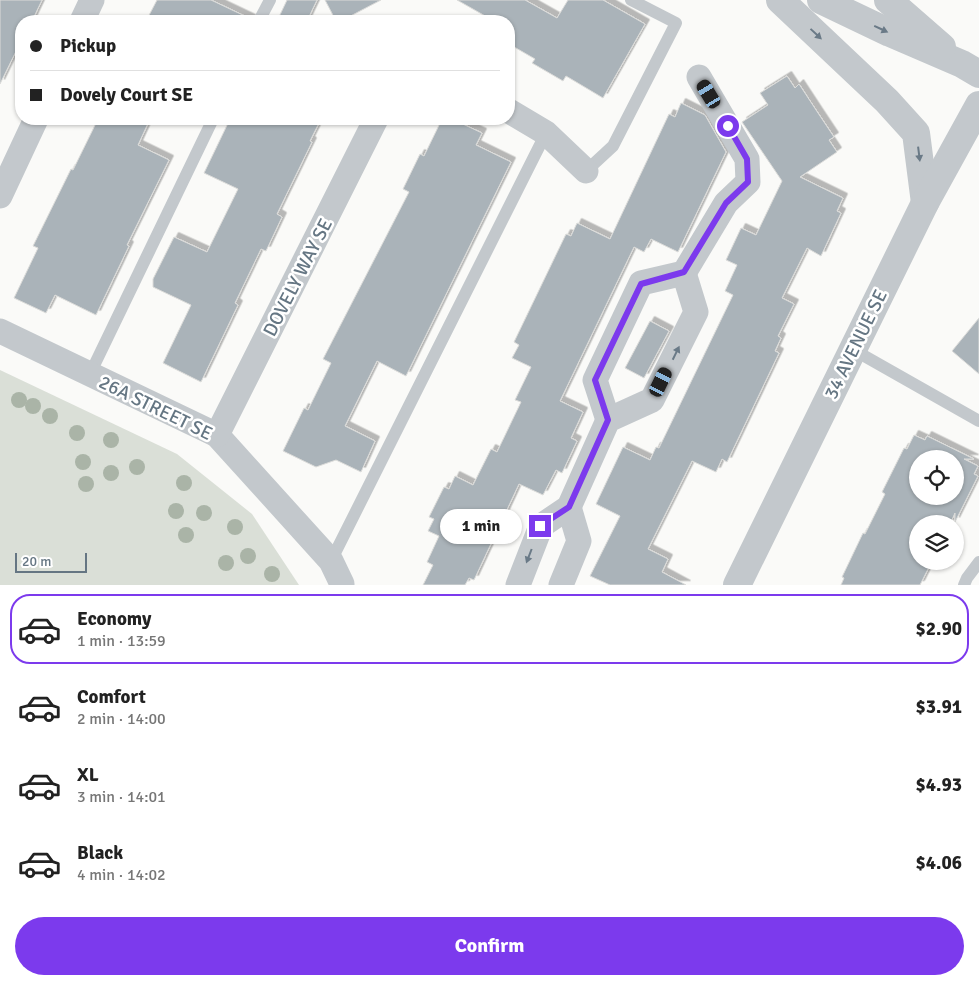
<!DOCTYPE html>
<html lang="en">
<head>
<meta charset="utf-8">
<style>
  :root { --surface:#fff; --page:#f2f2f2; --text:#222; --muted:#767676; --line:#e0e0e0; --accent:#7c3aed }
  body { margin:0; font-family:Signika,sans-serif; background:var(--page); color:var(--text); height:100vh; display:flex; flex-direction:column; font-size:19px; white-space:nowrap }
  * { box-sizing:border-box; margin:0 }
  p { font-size:16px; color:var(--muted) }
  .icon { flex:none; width:28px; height:28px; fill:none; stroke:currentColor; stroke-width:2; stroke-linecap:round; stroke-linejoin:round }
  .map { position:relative; height:585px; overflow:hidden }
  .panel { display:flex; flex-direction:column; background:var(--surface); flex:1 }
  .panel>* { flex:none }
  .hud { position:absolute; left:15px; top:15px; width:500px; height:110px; border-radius:20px; box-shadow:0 1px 4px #0004; display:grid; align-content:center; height:110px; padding:0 15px; background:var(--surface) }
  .tools { position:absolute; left:909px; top:450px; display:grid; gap:10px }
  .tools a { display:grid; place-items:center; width:55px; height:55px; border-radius:50%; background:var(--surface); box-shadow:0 1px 4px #0004; font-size:25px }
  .scale { position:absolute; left:15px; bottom:12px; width:72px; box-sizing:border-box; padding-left:5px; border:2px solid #657683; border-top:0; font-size:14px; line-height:18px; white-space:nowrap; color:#657683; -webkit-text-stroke:4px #fff; paint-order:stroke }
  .end { position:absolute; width:22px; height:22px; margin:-11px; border:6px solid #7c3aed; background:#fff; box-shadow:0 0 0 2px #fff }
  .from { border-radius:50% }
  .bubble { position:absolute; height:35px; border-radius:18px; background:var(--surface); box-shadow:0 1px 4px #0004; font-size:16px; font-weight:700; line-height:35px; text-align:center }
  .car { position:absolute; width:15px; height:30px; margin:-15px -8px; border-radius:6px; box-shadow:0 0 4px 1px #0007; background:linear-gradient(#222 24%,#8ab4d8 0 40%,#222 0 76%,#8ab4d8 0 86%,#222 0) }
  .hud b { display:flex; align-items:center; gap:18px; height:48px; font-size:19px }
  .hud b+b { border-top:1px solid var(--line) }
  .hud i { width:12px; height:12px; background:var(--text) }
  ul { padding:9px 0 0; list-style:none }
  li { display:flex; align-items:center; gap:15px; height:70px; margin:0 10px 8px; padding:0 5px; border:2px solid transparent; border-radius:20px }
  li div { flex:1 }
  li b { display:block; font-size:19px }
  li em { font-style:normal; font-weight:700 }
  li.current { border-color:var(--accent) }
  li>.icon { width:45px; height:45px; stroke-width:1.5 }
  .primary-button { display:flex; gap:10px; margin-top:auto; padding:10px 15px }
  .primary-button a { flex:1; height:58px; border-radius:30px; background:var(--accent); color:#fff; font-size:20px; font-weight:700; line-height:58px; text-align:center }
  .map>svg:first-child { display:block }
</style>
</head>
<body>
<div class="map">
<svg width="979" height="585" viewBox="0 0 979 585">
  <defs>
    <filter id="shadow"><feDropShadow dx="4.5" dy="-4.5" stdDeviation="0" flood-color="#0004"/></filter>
  </defs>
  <rect width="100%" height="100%" fill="#fafaf8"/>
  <!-- green -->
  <polygon fill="#dadfd7" points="0,370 177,454 252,514 299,585 0,585"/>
  <!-- building -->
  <g fill="#aab3b9" stroke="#dcdcda" fill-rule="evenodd" filter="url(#shadow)">
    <polygon points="0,0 42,0 32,21 21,21 21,41 0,84"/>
    <polygon points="157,0 211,0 251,19 251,21 146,21"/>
    <polygon points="287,0 317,0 307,21 277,21"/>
    <polygon points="325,0 381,0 341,21 336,21"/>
    <polygon points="457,0 525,0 557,18 568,0 603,0 645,24 603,98 566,76 563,81 532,63 535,59 509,44 509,21 494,21"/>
    <polygon points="787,76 795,88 799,84 818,113 834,137 829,140 837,152 800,177 843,198 837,211 841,213 821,256 807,248 782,298 794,304 778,336 781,338 775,351 779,353 727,462 722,459 716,472 692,461 648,549 668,559 662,572 686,585 610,585 590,576 620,516 596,504 623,447 650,460 656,447 659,448 733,295 725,291 737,265 726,260 741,228 756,235 782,181 742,122 768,105 760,93"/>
    <polygon points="681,103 705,115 726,152 678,252 651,239 644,252 634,247 560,401 583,412 571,438 577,441 562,473 556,470 543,495 519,484 474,580 469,578 465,585 423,585 433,565 427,562 439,536 428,531 434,519 429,517 444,487 449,489 455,476 473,485 491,449 497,452 521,402 515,400 531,367 512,358 519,345 514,342 566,234 571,236 577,223 610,239 669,114 675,117"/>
    <polygon points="98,119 150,119 138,145 169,160 127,245 129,246 96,315 55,295 46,313 14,298 38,248 33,246 71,169 73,170"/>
    <polygon points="230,119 321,119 310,141 312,142 277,214 282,217 266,251 261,249 235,303 238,305 201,382 163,363 191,305 153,287 153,279 174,237 207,252 238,189 204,173"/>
    <polygon points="442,119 452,119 482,133 476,145 511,162 406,376 377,361 345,426 375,441 361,472 336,460 316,467 283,451 304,408 308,410 331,363 323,359 409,192 403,189 420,154 424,156"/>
    <polygon points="979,318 979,374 952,351"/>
    <polygon points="650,321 669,331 644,378 625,368"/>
    <path d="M914 435 925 440 927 436 974 459H964L978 466 974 474 978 476 955 522V513L950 524H918V561H932L920 585H841L844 578 842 577 863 533 865 534 885 494 882 492 904 448 907 449ZM918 459H955V496H918Z"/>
  </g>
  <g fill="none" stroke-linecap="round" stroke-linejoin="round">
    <!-- service -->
    <g stroke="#c3c8cc" stroke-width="12">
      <polyline points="259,21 270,0"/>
      <polyline points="586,171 613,146 676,23 631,0"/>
      <polyline points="852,349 979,421"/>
      <polyline points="90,374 213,119"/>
      <polyline points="331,561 546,133"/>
      <polyline points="964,585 967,578 979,562"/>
    </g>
    <!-- minor -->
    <g stroke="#c3c8cc" stroke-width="25">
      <polyline points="82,21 92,0"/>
      <polyline points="509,111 546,133 586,171"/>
      <polyline points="0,196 36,119"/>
      <polyline points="0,331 217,435 331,561 342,584"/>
      <polyline points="608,420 595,380 641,283 684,273 726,203 748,182 747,159 699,77"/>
      <polyline points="217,435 376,119"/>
      <polyline points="518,585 541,526 569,507 608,420 652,400 696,312 684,273"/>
      <polyline points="561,585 579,541 569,507"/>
    </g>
    <!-- tertiary -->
    <g stroke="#c3c8cc" stroke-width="28">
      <polyline points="780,0 887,101 916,133 925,203"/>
      <polyline points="821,0 890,33 962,64 979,74"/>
      <polyline points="888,0 942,47"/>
      <polyline points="737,585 925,203 979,105"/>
    </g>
  </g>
  <!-- trees -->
  <g fill="#aab4a7">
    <circle cx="19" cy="400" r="8"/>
    <circle cx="33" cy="406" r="8"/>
    <circle cx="50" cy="416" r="8"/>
    <circle cx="77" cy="433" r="8"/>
    <circle cx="111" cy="440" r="8"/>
    <circle cx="83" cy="462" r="8"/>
    <circle cx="137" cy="467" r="8"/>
    <circle cx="111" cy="473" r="8"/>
    <circle cx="184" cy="483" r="8"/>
    <circle cx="86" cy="484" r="8"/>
    <circle cx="176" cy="511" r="8"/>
    <circle cx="204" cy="513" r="8"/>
    <circle cx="235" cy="527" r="8"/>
    <circle cx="186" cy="535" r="8"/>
    <circle cx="248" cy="556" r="8"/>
    <circle cx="226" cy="563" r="8"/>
    <circle cx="272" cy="574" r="8"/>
  </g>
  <!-- one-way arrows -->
  <defs><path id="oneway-solid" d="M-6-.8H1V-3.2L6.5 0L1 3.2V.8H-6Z" transform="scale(1.25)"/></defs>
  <g fill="#6a7a87">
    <use href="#oneway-solid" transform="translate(881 29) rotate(25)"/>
    <use href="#oneway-solid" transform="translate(816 34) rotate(43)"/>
    <use href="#oneway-solid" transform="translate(919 154) rotate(83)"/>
    <use href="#oneway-solid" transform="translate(676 353) rotate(-64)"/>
    <use href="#oneway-solid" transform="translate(529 556) rotate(111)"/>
  </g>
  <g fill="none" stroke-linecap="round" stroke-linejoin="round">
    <!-- route -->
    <polyline stroke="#7c3aed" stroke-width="6" points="540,526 569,507 608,420 595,380 641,284 684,272 726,203 748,182 747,159 728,126"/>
  </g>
  <g text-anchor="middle" stroke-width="5" stroke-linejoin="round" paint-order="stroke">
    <!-- street labels -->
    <g font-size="19" fill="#657683" stroke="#fff">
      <text transform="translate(297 277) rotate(-63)" y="7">DOVELY WAY SE</text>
      <text transform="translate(855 344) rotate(-64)" y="7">34 AVENUE SE</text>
      <text transform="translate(156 407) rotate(26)" y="7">26A STREET SE</text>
    </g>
  </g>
</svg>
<div class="tools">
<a><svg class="icon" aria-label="locate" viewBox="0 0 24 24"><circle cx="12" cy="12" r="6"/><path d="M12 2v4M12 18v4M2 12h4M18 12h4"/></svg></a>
<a><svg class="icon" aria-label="layers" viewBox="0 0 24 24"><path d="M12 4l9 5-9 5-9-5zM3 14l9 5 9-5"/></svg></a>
</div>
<div class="scale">20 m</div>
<i class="end from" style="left:728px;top:126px"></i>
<i class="end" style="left:540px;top:526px"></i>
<div class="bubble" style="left:440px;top:509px;width:82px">1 min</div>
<i class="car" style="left:709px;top:94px;rotate:329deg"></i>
<i class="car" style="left:661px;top:382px;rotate:26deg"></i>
<div class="hud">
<b><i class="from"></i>Pickup</b>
<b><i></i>Dovely Court SE</b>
</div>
</div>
<section class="panel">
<ul>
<li class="current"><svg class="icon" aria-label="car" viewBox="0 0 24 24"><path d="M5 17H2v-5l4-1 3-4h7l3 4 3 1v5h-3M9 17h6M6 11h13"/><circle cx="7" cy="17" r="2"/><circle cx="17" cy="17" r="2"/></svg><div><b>Economy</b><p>1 min · 13:59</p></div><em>$2.90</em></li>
<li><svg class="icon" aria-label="car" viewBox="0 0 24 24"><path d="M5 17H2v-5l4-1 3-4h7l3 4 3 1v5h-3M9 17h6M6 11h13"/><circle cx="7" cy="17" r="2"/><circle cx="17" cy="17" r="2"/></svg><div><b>Comfort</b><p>2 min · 14:00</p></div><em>$3.91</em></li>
<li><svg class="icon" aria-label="car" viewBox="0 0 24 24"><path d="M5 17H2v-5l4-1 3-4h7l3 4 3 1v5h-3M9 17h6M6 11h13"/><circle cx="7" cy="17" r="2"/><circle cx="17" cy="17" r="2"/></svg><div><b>XL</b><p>3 min · 14:01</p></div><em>$4.93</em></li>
<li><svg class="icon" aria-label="car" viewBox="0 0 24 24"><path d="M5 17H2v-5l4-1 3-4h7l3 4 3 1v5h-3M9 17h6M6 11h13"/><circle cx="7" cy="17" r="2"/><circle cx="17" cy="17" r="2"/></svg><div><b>Black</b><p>4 min · 14:02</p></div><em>$4.06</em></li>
</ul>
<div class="primary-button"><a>Confirm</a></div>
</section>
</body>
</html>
